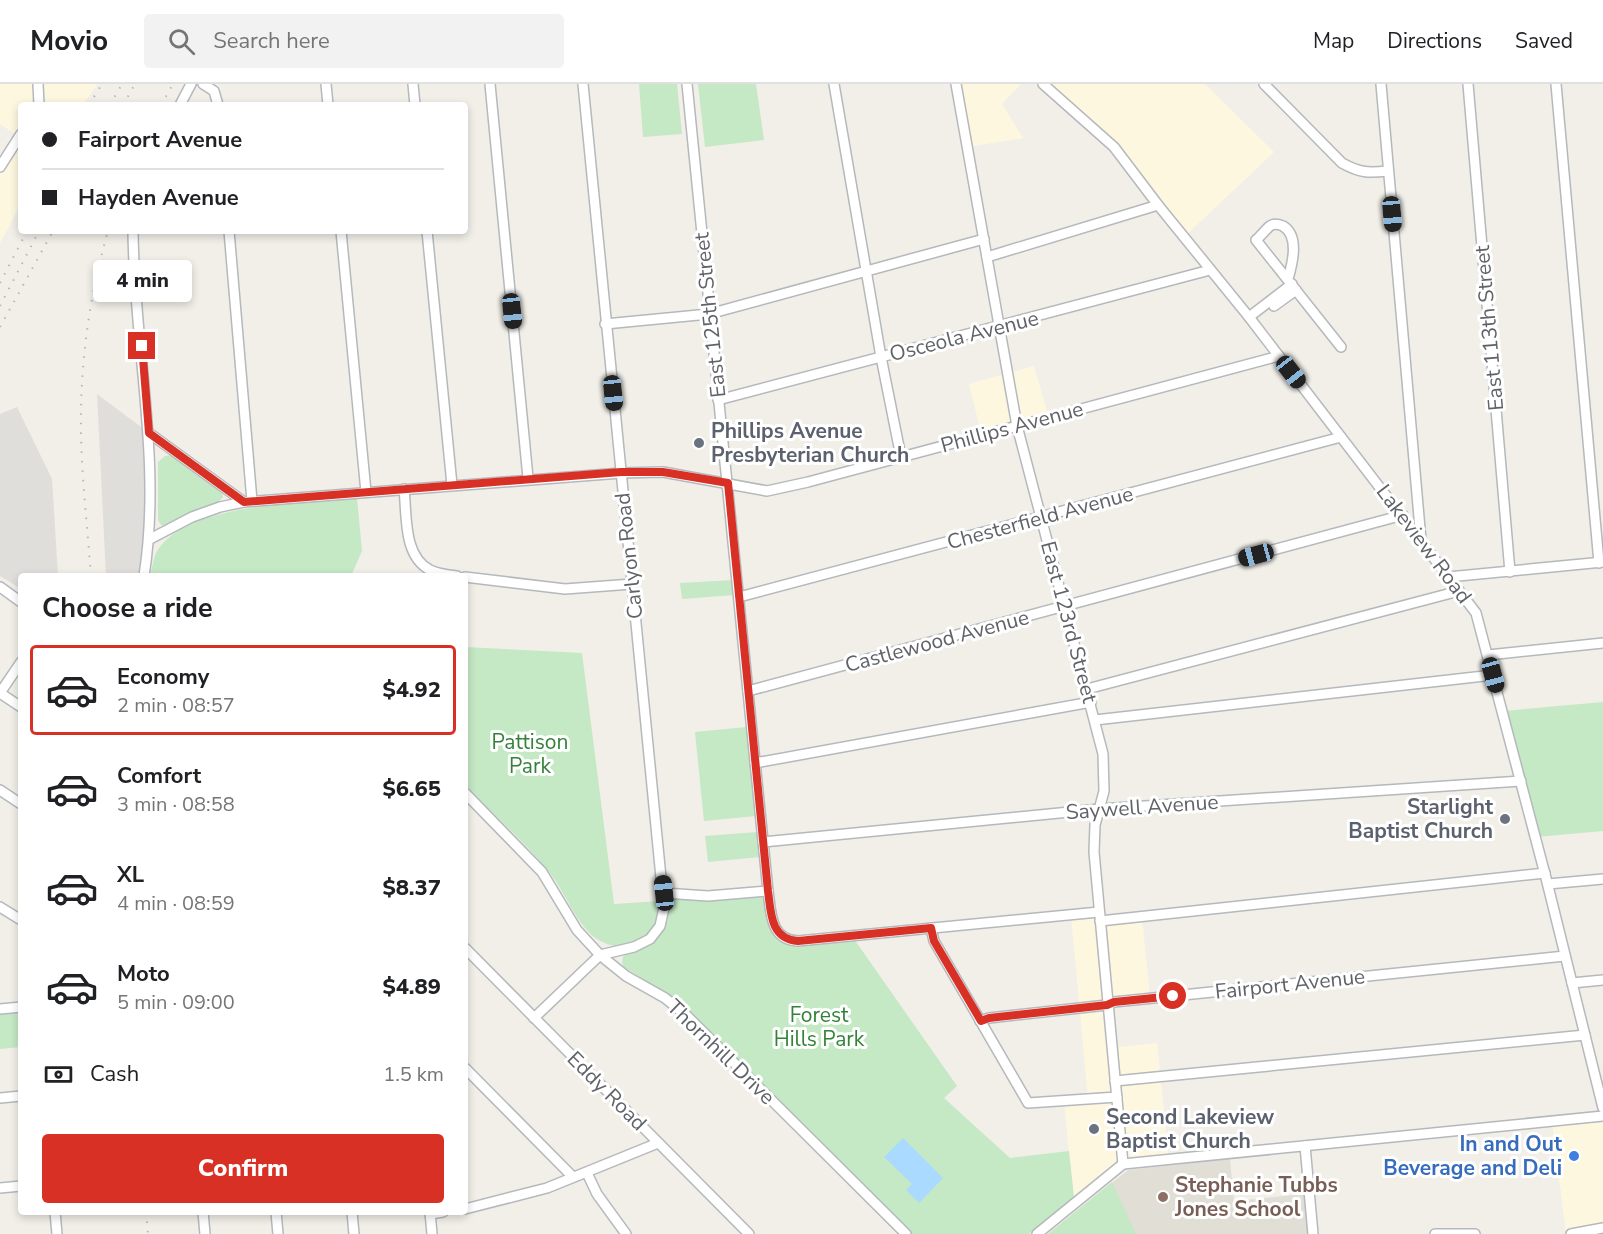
<!DOCTYPE html>
<html lang="en">
<head>
<meta charset="utf-8">
<style>
  :root { --surface:#fff; --page:#f2f2f2; --text:#202124; --muted:#757577; --line:#e0e0e0; --accent:#d93025 }
  body { margin:0; font-family:"Nunito Sans",sans-serif; background:var(--page); color:var(--text); height:100vh; display:flex; flex-direction:column; font-size:22px; white-space:nowrap }
  * { box-sizing:border-box; margin:0 }
  p { font-size:20px; color:var(--muted) }
  .icon { flex:none; width:33px; height:33px; fill:none; stroke:currentColor; stroke-width:2; stroke-linecap:round; stroke-linejoin:round }
  .map { position:relative; flex:1; overflow:hidden }
  .details { position:absolute; left:18px; top:489px; width:450px; height:642px; display:flex; flex-direction:column; background:var(--surface); border-radius:6px; box-shadow:0 3px 9px #0003 }
  .details>* { flex:none }
  .banner { position:absolute; left:18px; top:18px; width:450px; height:132px; border-radius:6px; box-shadow:0 3px 9px #0003; display:grid; align-content:center; height:132px; padding:0 24px; background:var(--surface) }
  .end { position:absolute; width:27px; height:27px; margin:-14px; border:8px solid #d93025; background:#fff; box-shadow:0 0 0 3px #fff }
  .from { border-radius:50% }
  .bubble { position:absolute; height:42px; border-radius:6px; background:var(--surface); box-shadow:0 3px 9px #0003; font-size:20px; font-weight:800; line-height:42px; text-align:center }
  .car { position:absolute; width:18px; height:36px; margin:-18px -9px; border-radius:8px; box-shadow:0 0 4px 2px #0007; background:linear-gradient(#222 24%,#8ab4d8 0 40%,#222 0 76%,#8ab4d8 0 86%,#222 0) }
  .banner b { display:flex; align-items:center; gap:21px; height:57px; font-size:22px }
  .banner b+b { border-top:2px solid var(--line) }
  .banner i { width:15px; height:15px; background:var(--text) }
  ul { padding:0; list-style:none }
  li { display:flex; align-items:center; gap:18px; height:90px; margin:0 12px 9px; padding:0 12px; border:3px solid transparent; border-radius:6px }
  li div { flex:1 }
  li b { display:block; font-size:22px }
  li em { font-style:normal; font-weight:800 }
  li.on { border-color:var(--accent) }
  li>.icon { width:54px; height:54px; stroke-width:1.5 }
  h2 { padding:0 24px; font-size:27px; line-height:72px }
  .pay { display:flex; align-items:center; gap:15px; height:66px; padding:0 24px; font-size:22px }
  .pay p { margin-inline-start:auto }
  .button { display:flex; gap:12px; margin-top:auto; padding:12px 24px }
  .button a { flex:1; height:69px; border-radius:6px; background:var(--accent); color:#fff; font-size:24px; font-weight:800; line-height:69px; text-align:center }
  header { display:flex; align-items:center; gap:36px; box-sizing:border-box; height:84px; padding:0 30px; background:var(--surface); border-bottom:2px solid var(--line) }
  header strong { font-size:28px }
  nav { display:flex; gap:33px; margin-inline-start:auto; font-size:21px }
  .search { width:420px; height:54px; background:var(--page); display:flex; align-items:center; gap:15px; box-sizing:border-box; padding:0 21px; border-radius:6px; color:var(--muted); font-size:22px }
  .map>svg:first-child { display:block }
</style>
</head>
<body>
<header>
<strong>Movio</strong>
<div class="search"><svg class="icon" aria-label="search" viewBox="0 0 24 24"><circle cx="10" cy="10" r="6"/><path d="M15 15l6 6"/></svg>Search here</div>
<nav><a>Map</a><a>Directions</a><a>Saved</a></nav>
</header>
<div class="map">
<svg width="1603" height="1150" viewBox="0 0 1603 1150">
  <rect width="100%" height="100%" fill="#f1efe8"/>
  <!-- commercial -->
  <g fill="#fef7e0">
    <polygon points="0,0 98,0 82,21 21,21 21,120 0,159 0,83 19,53 0,40"/>
    <polygon points="956,0 1021,0 1002,20 1023,54 968,63"/>
    <polygon points="1043,0 1205,0 1274,68 1184,153 1114,63"/>
    <polygon points="1034,282 1049,334 982,352 969,300"/>
    <polygon points="1099,828 1100,837 1142,833 1150,914 1107,921 1112,964 1157,959 1169,1076 1123,1080 1074,1120 1064,1017 1088,1015 1071,831"/>
    <polygon points="1603,1032 1603,1144 1566,1150 1552,1037"/>
  </g>
  <!-- industrial -->
  <g fill="#e0deda">
    <polygon points="97,310 149,349 144,492 106,492"/>
    <polygon points="17,323 52,395 58,492 21,492 21,505 0,492 0,330"/>
  </g>
  <!-- education -->
  <polygon fill="#e1ded6" points="1230,1075 1234,1117 1304,1110 1308,1150 1048,1150 1128,1086"/>
  <!-- green -->
  <g fill="#c5e8c5">
    <polygon points="639,0 677,0 682,50 643,53"/>
    <polygon points="698,0 756,0 764,56 705,63"/>
    <polygon points="173,371 222,409 223,413 218,419 183,432 166,442 161,441 158,436 158,378 165,372"/>
    <path d="M357 414 362 467 351 492H150C152 485 153 476 156 469 183 419 307 418 357 414Z"/>
    <polygon points="734,496 735,511 682,515 680,499"/>
    <path d="M465 563 582 569 614 820 660 817C661 851 628 875 597 855 576 841 565 807 549 788 524 757 493 730 465 702Z"/>
    <polygon points="1603,618 1603,747 1536,753 1503,627"/>
    <polygon points="747,643 756,732 704,737 695,648"/>
    <polygon points="758,748 760,773 708,778 705,752"/>
    <path d="M671 813 718 816 761 813 764 815C766 826 767 843 774 852 787 868 835 857 854 855L957 1002 944 1014 1010 1074 1069 1067 1074 1113 1029 1150H912L689 926 675 915 624 883 622 879 623 872C642 863 659 861 667 837 670 829 668 820 671 813Z"/>
    <polygon points="21,923 21,963 0,965 0,925"/>
    <polygon points="1112,1098 1136,1150 1048,1150"/>
  </g>
  <!-- water -->
  <polygon fill="#aadaff" points="903,1054 943,1094 919,1119 906,1106 912,1100 884,1073"/>
  <g fill="none" stroke-linecap="round" stroke-linejoin="round">
    <!-- minor casing -->
    <g stroke="#b5b8bc" stroke-width="12">
      <g id="minor">
        <polyline points="38,0 39,21"/>
        <polyline points="203,0 214,7 218,21"/>
        <polyline points="326,0 328,21"/>
        <polyline points="413,0 415,21"/>
        <polyline points="490,0 528,394"/>
        <path d="M687 0 768 807C771 828 770 856 798 857L1099 828"/>
        <polyline points="834,0 881,273 901,373"/>
        <polyline points="956,0 1017,342 1103,670 1104,707 1095,741 1094,768 1123,1080"/>
        <polyline points="1043,0 1114,63 1158,121 1249,233 1476,529 1546,794 1603,1024"/>
        <path d="M1264 0 1342 79C1360 89 1368 89 1388 87"/>
        <polyline points="1381,0 1421,456"/>
        <polyline points="1468,0 1510,488"/>
        <polyline points="1556,0 1599,479"/>
        <polyline points="180,21 191,0"/>
        <polyline points="0,83 21,50"/>
        <path d="M133 147C134 263 162 377 144 492"/>
        <polyline points="229,147 252,417"/>
        <polyline points="341,147 366,408"/>
        <polyline points="427,147 452,401"/>
        <polyline points="987,173 1158,121"/>
        <path d="M1288 195C1292 181 1300 152 1283 142 1278 140 1274 139 1270 142 1265 146 1261 152 1256 156L1341 263"/>
        <polyline points="1274,222 1296,206"/>
        <polyline points="1249,233 1292,200"/>
        <polyline points="605,240 709,230 984,155"/>
        <polyline points="718,316 1210,186"/>
        <polyline points="149,349 244,418"/>
        <path d="M404 405C407 432 403 472 430 486 438 490 449 491 457 492"/>
        <polyline points="150,455 192,433 220,423 244,418 621,389 663,388 767,407 808,398 1279,272"/>
        <polyline points="465,493 565,505 632,500"/>
        <polyline points="1448,493 1603,478"/>
        <polyline points="0,503 21,518"/>
        <polyline points="739,513 1341,353"/>
        <polyline points="1488,571 1603,559"/>
        <polyline points="1087,605 1459,507"/>
        <polyline points="748,607 1403,431"/>
        <polyline points="0,609 21,578"/>
        <polyline points="0,609 21,623"/>
        <polyline points="1095,636 1493,591"/>
        <polyline points="755,679 1091,618"/>
        <polyline points="0,706 21,720"/>
        <polyline points="465,709 542,788 577,846 600,871 626,892 665,914 687,932 906,1150"/>
        <polyline points="763,758 1100,725 1521,697"/>
        <polyline points="1548,800 1603,795"/>
        <polyline points="664,809 708,812 768,807"/>
        <polyline points="0,823 21,836"/>
        <polyline points="1100,837 1545,789"/>
        <polyline points="931,844 934,857 1028,1019 1117,1013"/>
        <polyline points="465,864 749,1150"/>
        <polyline points="1572,899 1603,896"/>
        <polyline points="0,925 21,923"/>
        <polyline points="534,934 600,871 634,863 650,855 660,842 664,824 583,0"/>
        <polyline points="980,937 989,934 1107,921 1114,918 1565,872"/>
        <polyline points="465,984 573,1093"/>
        <polyline points="1115,997 1585,951"/>
        <polyline points="0,1014 21,1012"/>
        <polyline points="1305,1062 1313,1150"/>
        <polyline points="1123,1080 1603,1032"/>
        <polyline points="587,1089 597,1110 626,1150"/>
        <polyline points="0,1104 21,1102"/>
        <polyline points="465,1125 547,1104 658,1059"/>
        <polyline points="55,1128 57,1150"/>
        <polyline points="203,1128 205,1150"/>
        <polyline points="276,1128 278,1150"/>
        <polyline points="352,1128 354,1150"/>
        <polyline points="430,1128 432,1150"/>
        <polyline points="430,1130 443,1128"/>
        <polyline points="1037,1150 1123,1080"/>
        <polyline points="1435,1150 1475,1150"/>
        <polyline points="1571,1150 1603,1144"/>
      </g>
    </g>
    <!-- minor -->
    <use href="#minor" stroke="#fff" stroke-width="9"/>
    <!-- rail -->
    <g stroke="#b6b7b8" stroke-width="2" stroke-dasharray="1.5 8" stroke-linecap="butt">
      <polyline points="89,21 102,0"/>
      <polyline points="110,21 122,0"/>
      <polyline points="123,21 135,0"/>
      <polyline points="161,21 173,0"/>
      <polyline points="0,199 27,147"/>
      <polyline points="0,222 39,147"/>
      <polyline points="0,243 53,147"/>
      <path d="M91 492C87 437 80 382 81 327 82 266 91 206 108 147"/>
      <polyline points="146,1128 148,1150"/>
    </g>
  </g>
  <g fill="none" stroke-linecap="round" stroke-linejoin="round">
    <!-- route -->
    <path stroke="#d93025" stroke-width="8" d="M142 262 149 349 244 418 621 388H663L728 399 768 807C771 828 770 855 798 857L931 844 934 857 981 937 989 934 1107 921 1114 918 1173 912"/>
  </g>
  <!-- markers -->
  <g fill="#6b7280" stroke="#fff" stroke-width="2">
    <circle cx="699" cy="359" r="6"/>
    <circle cx="1505" cy="735" r="6"/>
    <circle cx="1094" cy="1045" r="6"/>
  </g>
  <circle fill="#3f7fe0" stroke="#fff" stroke-width="2" cx="1574" cy="1072" r="6"/>
  <circle fill="#8d6e63" stroke="#fff" stroke-width="2" cx="1163" cy="1113" r="6"/>
  <g text-anchor="middle" stroke-width="6" stroke-linejoin="round" paint-order="stroke">
    <!-- street labels -->
    <g font-size="21" fill="#5f6368" stroke="#fff">
      <text transform="translate(710 231) rotate(-96)" y="7">East 125th Street</text>
      <text transform="translate(1489 244) rotate(-95)" y="7">East 113th Street</text>
      <text transform="translate(964 252) rotate(-14)" y="7">Osceola Avenue</text>
      <text transform="translate(1012 343) rotate(-15)" y="7">Phillips Avenue</text>
      <text transform="translate(1040 434) rotate(-15)" y="7">Chesterfield Avenue</text>
      <text transform="translate(1424 460) rotate(53)" y="7">Lakeview Road</text>
      <text transform="translate(629 472) rotate(-96)" y="7">Carlyon Road</text>
      <text transform="translate(1069 538) rotate(75)" y="7">East 123rd Street</text>
      <text transform="translate(937 557) rotate(-15)" y="7">Castlewood Avenue</text>
      <text transform="translate(1142 723) rotate(-4)" y="7">Saywell Avenue</text>
      <text transform="translate(1290 900) rotate(-6)" y="7">Fairport Avenue</text>
      <text transform="translate(721 968) rotate(44)" y="7">Thornhill Drive</text>
      <text transform="translate(607 1007) rotate(45)" y="7">Eddy Road</text>
    </g>
    <!-- worship labels -->
    <g font-size="21" font-weight="bold" fill="#5b616d" stroke="#fff" text-anchor="start">
      <text x="711" y="354">Phillips Avenue<tspan x="711" dy="24">Presbyterian Church</tspan></text>
      <text x="1493" y="730" text-anchor="end">Starlight<tspan x="1493" dy="24">Baptist Church</tspan></text>
      <text x="1106" y="1040">Second Lakeview<tspan x="1106" dy="24">Baptist Church</tspan></text>
    </g>
    <!-- park labels -->
    <g font-size="21" fill="#348238" stroke="#fff">
      <text x="530" y="665">Pattison<tspan x="530" dy="24">Park</tspan></text>
      <text x="819" y="938">Forest<tspan x="819" dy="24">Hills Park</tspan></text>
    </g>
    <!-- shop labels -->
    <g font-size="21" font-weight="bold" fill="#366cbe" stroke="#fff" text-anchor="end">
      <text x="1562" y="1067">In and Out<tspan x="1562" dy="24">Beverage and Deli</tspan></text>
    </g>
    <!-- education labels -->
    <g font-size="21" font-weight="bold" fill="#785e54" stroke="#fff" text-anchor="start">
      <text x="1175" y="1108">Stephanie Tubbs<tspan x="1175" dy="24">Jones School</tspan></text>
    </g>
  </g>
</svg>
<i class="end from" style="left:1173px;top:912px"></i>
<i class="end" style="left:142px;top:262px"></i>
<div class="bubble" style="left:93px;top:176px;width:99px">4 min</div>
<i class="car" style="left:1392px;top:130px;rotate:175deg"></i>
<i class="car" style="left:512px;top:227px;rotate:174deg"></i>
<i class="car" style="left:1291px;top:288px;rotate:142deg"></i>
<i class="car" style="left:613px;top:309px;rotate:174deg"></i>
<i class="car" style="left:1256px;top:471px;rotate:255deg"></i>
<i class="car" style="left:1493px;top:591px;rotate:165deg"></i>
<i class="car" style="left:664px;top:809px;rotate:354deg"></i>
<div class="banner">
<b><i class="from"></i>Fairport Avenue</b>
<b><i></i>Hayden Avenue</b>
</div>
<section class="details">
<h2>Choose a ride</h2>
<ul>
<li class="on"><svg class="icon" aria-label="car" viewBox="0 0 24 24"><path d="M5 17H2v-5l4-1 3-4h7l3 4 3 1v5h-3M9 17h6M6 11h13"/><circle cx="7" cy="17" r="2"/><circle cx="17" cy="17" r="2"/></svg><div><b>Economy</b><p>2 min · 08:57</p></div><em>$4.92</em></li>
<li><svg class="icon" aria-label="car" viewBox="0 0 24 24"><path d="M5 17H2v-5l4-1 3-4h7l3 4 3 1v5h-3M9 17h6M6 11h13"/><circle cx="7" cy="17" r="2"/><circle cx="17" cy="17" r="2"/></svg><div><b>Comfort</b><p>3 min · 08:58</p></div><em>$6.65</em></li>
<li><svg class="icon" aria-label="car" viewBox="0 0 24 24"><path d="M5 17H2v-5l4-1 3-4h7l3 4 3 1v5h-3M9 17h6M6 11h13"/><circle cx="7" cy="17" r="2"/><circle cx="17" cy="17" r="2"/></svg><div><b>XL</b><p>4 min · 08:59</p></div><em>$8.37</em></li>
<li><svg class="icon" aria-label="car" viewBox="0 0 24 24"><path d="M5 17H2v-5l4-1 3-4h7l3 4 3 1v5h-3M9 17h6M6 11h13"/><circle cx="7" cy="17" r="2"/><circle cx="17" cy="17" r="2"/></svg><div><b>Moto</b><p>5 min · 09:00</p></div><em>$4.89</em></li>
</ul>
<div class="pay"><svg class="icon" aria-label="cash" viewBox="0 0 24 24"><path d="M3 7h18v10H3z"/><circle cx="12" cy="12" r="2"/></svg>Cash<p>1.5 km</p></div>
<div class="button"><a>Confirm</a></div>
</section>
</div>
</body>
</html>
